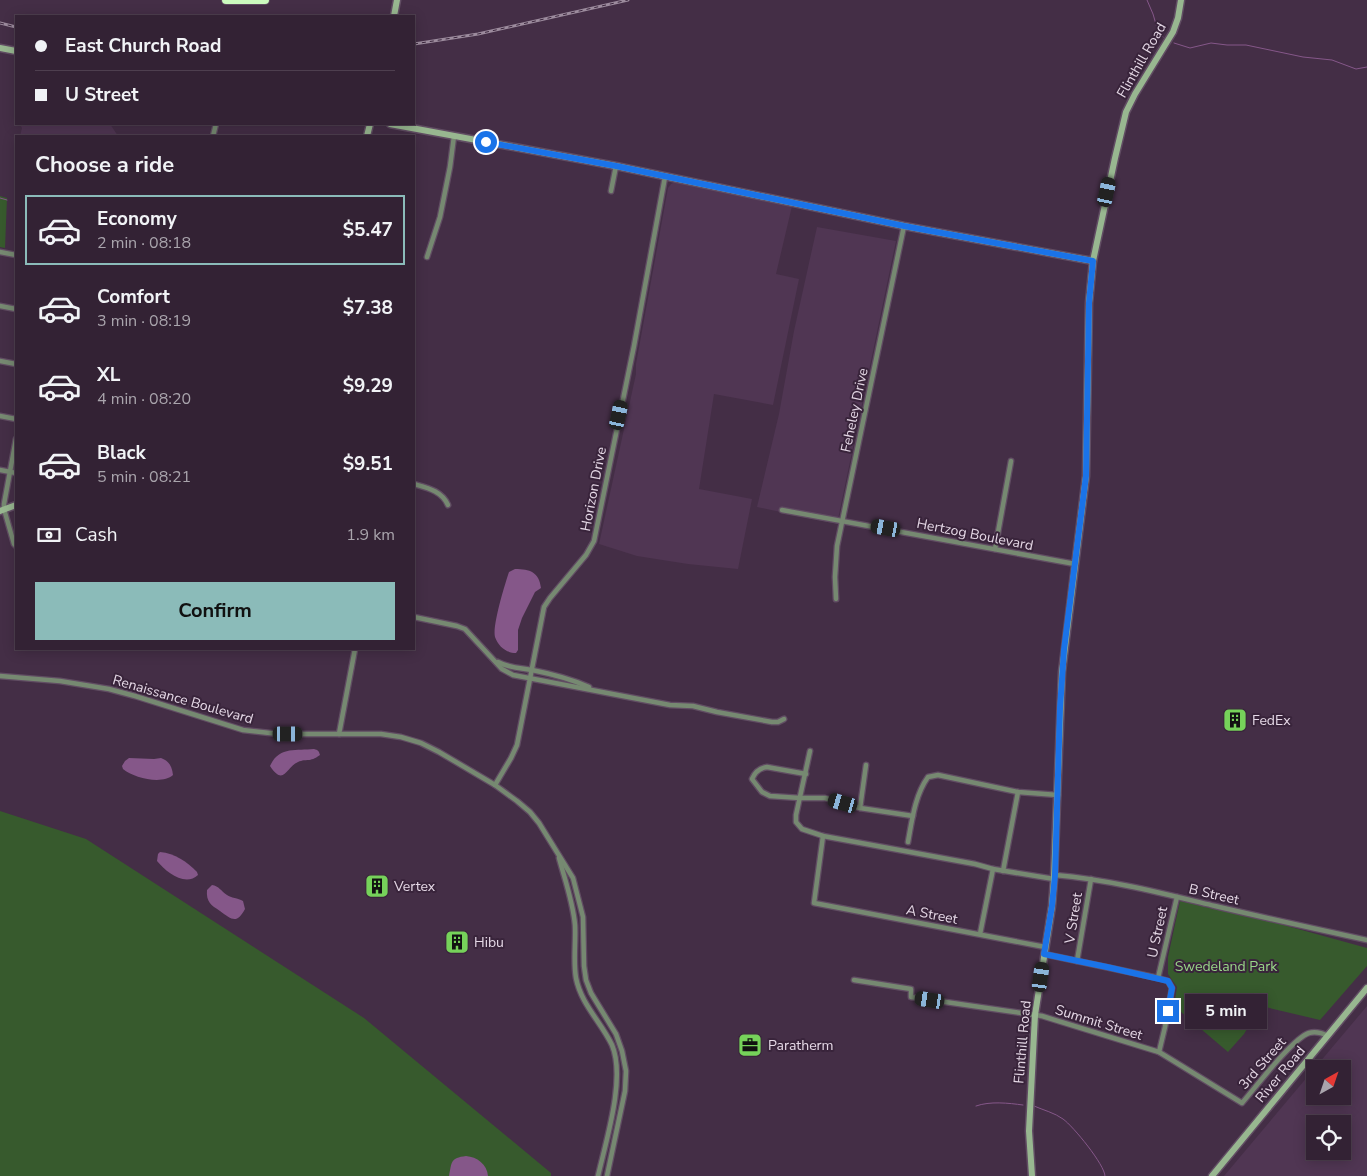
<!DOCTYPE html>
<html lang="en">
<head>
<meta charset="utf-8">
<style>
  :root { --surface:#332234; --page:#3e2f40; --text:#f1f3f6; --muted:#a9a4ac; --line:#4e3f4f; --accent:#8bbbb9 }
  body { margin:0; font-family:"Nunito Sans",sans-serif; background:var(--page); color:var(--text); height:100vh; display:flex; flex-direction:column; font-size:19px; white-space:nowrap }
  * { box-sizing:border-box; margin:0 }
  p { font-size:16px; color:var(--muted) }
  .icon { flex:none; width:28px; height:28px; fill:none; stroke:currentColor; stroke-width:2; stroke-linecap:round; stroke-linejoin:round }
  .map { position:relative; flex:1; overflow:hidden }
  .side { position:absolute; left:15px; top:135px; width:400px; height:515px; display:flex; flex-direction:column; background:var(--surface); border-radius:0px; box-shadow:0 2px 12px #0003,0 0 0 1px var(--line) }
  .side>* { flex:none }
  .hud { position:absolute; left:15px; top:15px; width:400px; height:110px; border-radius:0px; box-shadow:0 2px 12px #0003,0 0 0 1px var(--line); display:grid; align-content:center; height:110px; padding:0 20px; background:var(--surface) }
  .needle { width:32px; rotate:40deg }
  .buttons { position:absolute; left:1306px; top:1060px; display:grid; gap:10px }
  .buttons a { display:grid; place-items:center; width:45px; height:45px; border-radius:0px; background:var(--surface); box-shadow:0 2px 12px #0003,0 0 0 1px var(--line); font-size:25px }
  .end { position:absolute; width:22px; height:22px; margin:-11px; border:6px solid #1a73e8; background:#fff; box-shadow:0 0 0 2px #fff }
  .from { border-radius:50% }
  .bubble { position:absolute; height:35px; border-radius:0px; background:var(--surface); box-shadow:0 2px 12px #0003,0 0 0 1px var(--line); font-size:16px; font-weight:700; line-height:35px; text-align:center }
  .car { position:absolute; width:15px; height:30px; margin:-15px -8px; border-radius:6px; box-shadow:0 0 4px 1px #0007; background:linear-gradient(#222 24%,#8ab4d8 0 40%,#222 0 76%,#8ab4d8 0 86%,#222 0) }
  .hud b { display:flex; align-items:center; gap:18px; height:48px; font-size:19px }
  .hud b+b { border-top:1px solid var(--line) }
  .hud i { width:12px; height:12px; background:var(--text) }
  ul { padding:0; list-style:none }
  li { display:flex; align-items:center; gap:15px; height:70px; margin:0 10px 8px; padding:0 10px; border:2px solid transparent; border-radius:0px }
  li div { flex:1 }
  li b { display:block; font-size:19px }
  li em { font-style:normal; font-weight:700 }
  li.active { border-color:var(--accent) }
  li>.icon { width:45px; height:45px; stroke-width:1.5 }
  h2 { padding:0 20px; font-size:22px; line-height:60px }
  .pay { display:flex; align-items:center; gap:12px; height:55px; padding:0 20px; font-size:19px }
  .pay p { margin-inline-start:auto }
  .button { display:flex; gap:10px; margin-top:auto; padding:10px 20px }
  .button a { flex:1; height:58px; border-radius:0px; background:var(--accent); color:#111; font-size:20px; font-weight:700; line-height:58px; text-align:center }
  .map>svg:first-child { display:block }
</style>
</head>
<body>
<div class="map">
<svg width="1367" height="1176" viewBox="0 0 1367 1176">
  <rect width="100%" height="100%" fill="#442e46"/>
  <!-- built -->
  <g fill="#503653" fill-rule="evenodd">
    <polygon points="20,124 110,124 118,136 20,136 22,128"/>
    <polygon points="675,182 792,206 776,274 799,279 773,405 714,394 699,489 752,499 738,569 688,564 637,556 599,544 636,374 636,364 668,188 671,184"/>
    <polygon points="817,227 896,241 837,524 757,507 779,414 794,331"/>
    <path d="M1367 1006V1176H1224ZM1315 1069H1342V1096H1315ZM1315 1124H1342V1151H1315Z"/>
  </g>
  <!-- green -->
  <g fill="#375a2d">
    <polygon points="0,196 7,198 5,248 0,247"/>
    <polygon points="0,811 86,839 364,1018 551,1173 551,1176 0,1176"/>
    <polygon points="1180,901 1280,924 1367,948 1367,966 1320,1020 1261,1006 1244,1034 1228,1052 1174,1006 1177,987 1168,974 1168,957"/>
  </g>
  <!-- water -->
  <g fill="#855789">
    <path d="M515 569C530 569 539 572 541 588L535 592 522 618 518 630V650L516 653C506 653 498 646 495 637 492 626 505 584 509 572Z"/>
    <path d="M314 749C318 750 319 751 320 755 309 763 307 758 298 762 286 767 284 787 270 766 279 746 296 751 314 749Z"/>
    <path d="M129 758 154 759 161 758C169 761 172 766 173 775 162 785 134 778 123 769L122 766 125 761Z"/>
    <path d="M160 852C175 853 187 862 197 872L198 875C185 887 166 872 157 861L158 854Z"/>
    <path d="M212 885C219 886 221 891 227 895 231 898 238 898 243 901L245 909C237 924 232 920 220 911 211 905 206 902 207 890Z"/>
    <path d="M466 1156C477 1157 487 1164 488 1176H449C452 1162 450 1158 466 1156Z"/>
  </g>
  <g fill="none" stroke-linecap="round" stroke-linejoin="round">
    <!-- stream -->
    <g stroke="#855789" stroke-width="1">
      <polyline points="1147,0 1153,14 1158,31 1163,37"/>
      <polyline points="1174,43 1190,48 1211,43 1227,45 1246,45 1303,57 1332,60 1356,69 1367,67"/>
      <polyline points="0,198 7,200"/>
      <path d="M976 1106C990 1101 1008 1103 1023 1105"/>
      <path d="M1034 1106C1043 1110 1055 1113 1063 1119 1073 1126 1105 1165 1105 1176"/>
    </g>
    <!-- street casing -->
    <g stroke="#614d63" stroke-width="7">
      <g id="street">
        <polyline points="213,136 216,124"/>
        <polyline points="611,191 616,166"/>
        <polyline points="0,252 16,255"/>
        <polyline points="427,257 440,217 450,167 454,136"/>
        <polyline points="0,306 16,309"/>
        <polyline points="0,361 16,364"/>
        <polyline points="0,416 16,419"/>
        <polyline points="16,439 4,504 4,509 14,544 16,546"/>
        <polyline points="0,470 16,473"/>
        <path d="M414 484C428 488 442 491 448 505"/>
        <polyline points="782,510 1075,564"/>
        <polyline points="995,549 1011,461"/>
        <polyline points="836,599 835,577 837,546 904,226"/>
        <polyline points="414,617 457,626 465,629 502,669 513,675 670,705 693,706 717,712 772,722 778,722 784,719"/>
        <path d="M498 662C509 668 520 668 532 670 552 674 571 679 589 687"/>
        <polyline points="0,676 60,681 109,689 135,696 243,730 279,734 381,734 401,737 421,743 439,752 495,785 517,801 530,812 539,823 573,878 583,917 584,966 586,980 591,993 616,1034 622,1051 626,1071 625,1091 607,1176"/>
        <polyline points="339,734 355,649"/>
        <polyline points="810,751 796,815 796,822 802,829 823,836 975,864 993,869 1054,879"/>
        <path d="M806 774 767 767C759 768 755 772 752 779L762 792 770 796 800 798H825L860 808 913 816"/>
        <polyline points="495,785 511,758 517,745 544,607 550,598 586,555 594,541 634,346 665,177"/>
        <polyline points="860,808 866,765"/>
        <polyline points="823,836 814,903 1045,947"/>
        <path d="M908 842C912 820 915 795 928 777L938 775 1018 792 1058 795"/>
        <path d="M559 858C565 880 573 902 575 925 576 942 573 961 576 978 581 1004 601 1022 612 1045 626 1078 606 1141 598 1176"/>
        <polyline points="1003,871 1018,792"/>
        <path d="M1055 875C1111 880 1161 893 1215 906 1266 918 1316 929 1367 940"/>
        <polyline points="980,934 993,869"/>
        <polyline points="1044,954 1158,978"/>
        <polyline points="1077,961 1091,879"/>
        <path d="M854 980 911 989V997L1042 1016 1159 1052 1242 1103C1255 1088 1293 1038 1309 1033 1316 1031 1322 1033 1328 1036"/>
        <polyline points="1159,1052 1165,1027 1172,988 1168,981 1158,978 1177,897"/>
      </g>
    </g>
    <!-- secondary casing -->
    <g stroke="#614d63" stroke-width="9">
      <g id="secondary">
        <polyline points="394,16 397,0"/>
        <polyline points="0,48 16,51"/>
        <polyline points="390,124 616,166 904,226 1093,261"/>
        <polyline points="367,136 370,124"/>
        <polyline points="0,511 16,505"/>
        <polyline points="1032,1176 1029,1131 1035,1015 1052,906 1054,879 1062,672 1086,476 1089,303 1093,261 1115,158 1126,112 1135,94 1173,32 1178,18 1181,0"/>
        <polyline points="1212,1176 1367,988"/>
      </g>
    </g>
    <!-- highway casing -->
    <g stroke="#614d63" stroke-width="10">
      <polyline id="highway" points="226,0 265,0"/>
    </g>
    <!-- street -->
    <use href="#street" stroke="#768971" stroke-width="4.5"/>
    <!-- secondary -->
    <use href="#secondary" stroke="#98b790" stroke-width="6"/>
    <!-- highway -->
    <use href="#highway" stroke="#cbfbbe" stroke-width="8"/>
    <!-- rail casing -->
    <g stroke="#9c8b9d" stroke-width="3">
      <g id="rail">
        <polyline points="0,23 16,27"/>
        <polyline points="414,44 478,34 628,0"/>
      </g>
    </g>
    <!-- rail -->
    <use href="#rail" stroke="#39243b" stroke-width="1" stroke-dasharray="4" stroke-linecap="butt"/>
  </g>
  <g fill="none" stroke-linecap="round" stroke-linejoin="round">
    <!-- route -->
    <polyline stroke="#1a73e8" stroke-width="6" points="486,142 616,166 904,226 1093,261 1089,303 1086,476 1064,650 1060,708 1055,875 1052,906 1044,954 1107,967 1168,981 1172,988 1168,1011"/>
  </g>
  <!-- icons -->
  <defs>
    <g id="building-square" transform="scale(1.25)"><rect x="-9" y="-9" width="18" height="18" rx="4" fill="#76d25a" stroke="#39243b"/><path d="M-4-6H4V6H1V3H-1V6H-4ZM-2.5-4.3h1.7v1.8h-1.7ZM.8-4.3h1.7v1.8H.8ZM-2.5-1h1.7V.8h-1.7ZM.8-1h1.7V.8H.8Z" fill="#111"/></g>
    <g id="office-square" transform="scale(1.25)"><rect x="-9" y="-9" width="18" height="18" rx="4" fill="#76d25a" stroke="#39243b"/><path d="M-6-3h4V-5.5h4V-3h4V5H-6ZM-1-4.5V-3h2v-1.5ZM-6 0V1H6V0Z" fill="#111"/></g>
  </defs>
  <g fill-rule="evenodd">
    <use href="#building-square" x="1235" y="720"/>
    <use href="#building-square" x="377" y="886"/>
    <use href="#building-square" x="457" y="942"/>
    <use href="#office-square" x="750" y="1045"/>
  </g>
  <g text-anchor="middle" stroke-width="4" stroke-linejoin="round" paint-order="stroke">
    <!-- street labels -->
    <g font-size="14" fill="#e5d8e6" stroke="#39243b">
      <text transform="translate(1141 60) rotate(-60)" y="5">Flinthill Road</text>
      <text transform="translate(854 410) rotate(-78)" y="5">Feheley Drive</text>
      <text transform="translate(593 489) rotate(-79)" y="5">Horizon Drive</text>
      <text transform="translate(975 534) rotate(11)" y="5">Hertzog Boulevard</text>
      <text transform="translate(183 699) rotate(16)" y="5">Renaissance Boulevard</text>
      <text transform="translate(1214 894) rotate(13)" y="5">B Street</text>
      <text transform="translate(932 914) rotate(11)" y="5">A Street</text>
      <text transform="translate(1073 918) rotate(-81)" y="5">V Street</text>
      <text transform="translate(1157 932) rotate(-78)" y="5">U Street</text>
      <text transform="translate(1099 1022) rotate(17)" y="5">Summit Street</text>
      <text transform="translate(1022 1042) rotate(-85)" y="5">Flinthill Road</text>
      <text transform="translate(1262 1063) rotate(-49)" y="5">3rd Street</text>
      <text transform="translate(1280 1074) rotate(-50)" y="5">River Road</text>
    </g>
    <!-- poi labels -->
    <g font-size="14" fill="#e5d8e6" stroke="#39243b" text-anchor="start">
      <text x="1252" y="725">FedEx</text>
      <text x="394" y="891">Vertex</text>
      <text x="474" y="947">Hibu</text>
      <text x="768" y="1050">Paratherm</text>
    </g>
    <!-- park labels -->
    <g font-size="14" fill="#99d788" stroke="#39243b">
      <text x="1226" y="971">Swedeland Park</text>
    </g>
  </g>
</svg>
<div class="buttons">
<a><svg class="needle" viewBox="-14 -14 28 28"><path d="M0-13l5 13h-10z" fill="#e53935"/><path d="M0 13l5-13h-10z" fill="#a9a4ac"/></svg></a>
<a><svg class="icon" aria-label="locate" viewBox="0 0 24 24"><circle cx="12" cy="12" r="6"/><path d="M12 2v4M12 18v4M2 12h4M18 12h4"/></svg></a>
</div>
<i class="end from" style="left:486px;top:142px"></i>
<i class="end" style="left:1168px;top:1011px"></i>
<div class="bubble" style="left:1185px;top:994px;width:82px">5 min</div>
<i class="car" style="left:1107px;top:192px;rotate:12deg"></i>
<i class="car" style="left:619px;top:415px;rotate:12deg"></i>
<i class="car" style="left:886px;top:528px;rotate:280deg"></i>
<i class="car" style="left:288px;top:734px;rotate:90deg"></i>
<i class="car" style="left:843px;top:803px;rotate:286deg"></i>
<i class="car" style="left:1041px;top:977px;rotate:8deg"></i>
<i class="car" style="left:930px;top:1000px;rotate:279deg"></i>
<div class="hud">
<b><i class="from"></i>East Church Road</b>
<b><i></i>U Street</b>
</div>
<section class="side">
<h2>Choose a ride</h2>
<ul>
<li class="active"><svg class="icon" aria-label="car" viewBox="0 0 24 24"><path d="M5 17H2v-5l4-1 3-4h7l3 4 3 1v5h-3M9 17h6M6 11h13"/><circle cx="7" cy="17" r="2"/><circle cx="17" cy="17" r="2"/></svg><div><b>Economy</b><p>2 min · 08:18</p></div><em>$5.47</em></li>
<li><svg class="icon" aria-label="car" viewBox="0 0 24 24"><path d="M5 17H2v-5l4-1 3-4h7l3 4 3 1v5h-3M9 17h6M6 11h13"/><circle cx="7" cy="17" r="2"/><circle cx="17" cy="17" r="2"/></svg><div><b>Comfort</b><p>3 min · 08:19</p></div><em>$7.38</em></li>
<li><svg class="icon" aria-label="car" viewBox="0 0 24 24"><path d="M5 17H2v-5l4-1 3-4h7l3 4 3 1v5h-3M9 17h6M6 11h13"/><circle cx="7" cy="17" r="2"/><circle cx="17" cy="17" r="2"/></svg><div><b>XL</b><p>4 min · 08:20</p></div><em>$9.29</em></li>
<li><svg class="icon" aria-label="car" viewBox="0 0 24 24"><path d="M5 17H2v-5l4-1 3-4h7l3 4 3 1v5h-3M9 17h6M6 11h13"/><circle cx="7" cy="17" r="2"/><circle cx="17" cy="17" r="2"/></svg><div><b>Black</b><p>5 min · 08:21</p></div><em>$9.51</em></li>
</ul>
<div class="pay"><svg class="icon" aria-label="cash" viewBox="0 0 24 24"><path d="M3 7h18v10H3z"/><circle cx="12" cy="12" r="2"/></svg>Cash<p>1.9 km</p></div>
<div class="button"><a>Confirm</a></div>
</section>
</div>
</body>
</html>
